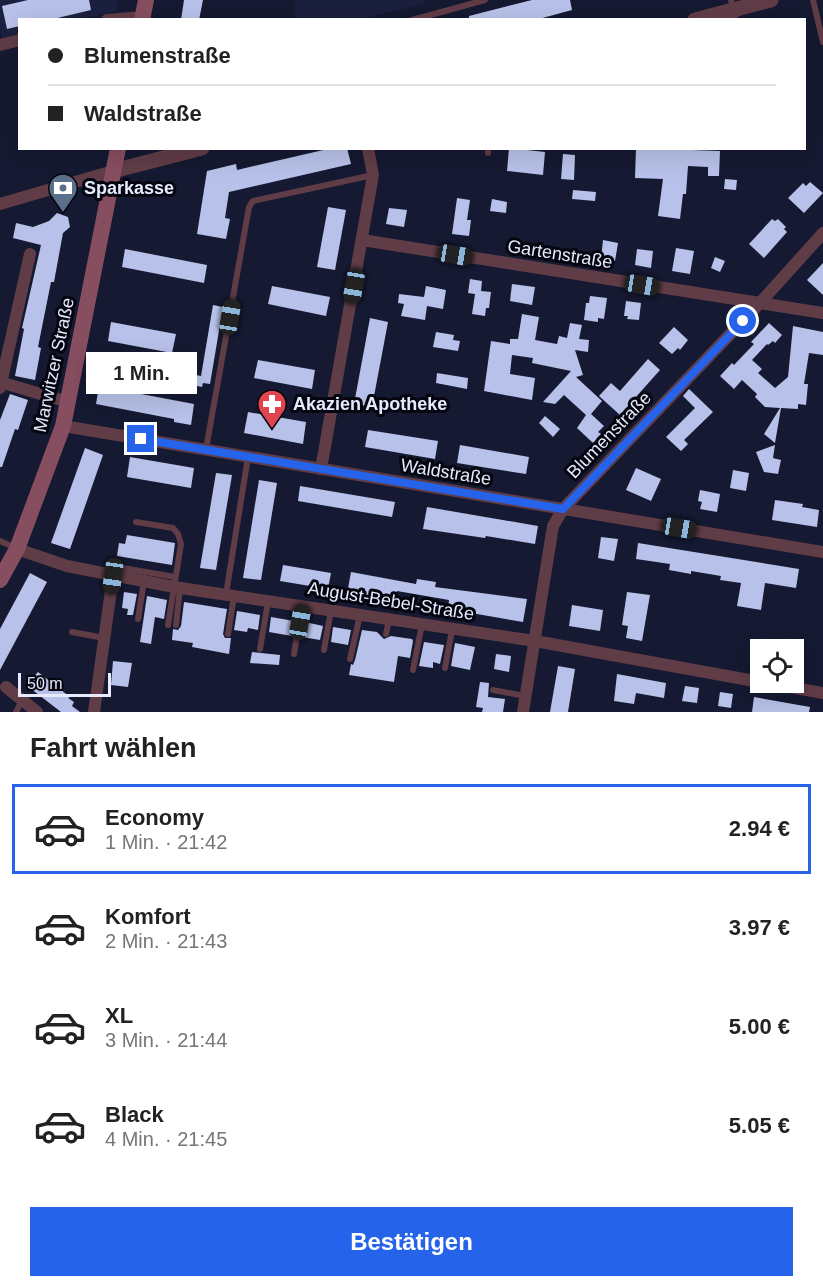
<!DOCTYPE html>
<html lang="de">
<head>
<meta charset="utf-8">
<style>
  :root { --surface:#fff; --page:#f2f2f2; --text:#222; --muted:#767676; --line:#e0e0e0; --accent:#2563eb }
  body { margin:0; font-family:Arial,sans-serif; background:var(--page); color:var(--text); height:100vh; display:flex; flex-direction:column; font-size:22px; white-space:nowrap }
  * { box-sizing:border-box; margin:0 }
  p { font-size:20px; color:var(--muted) }
  .icon { flex:none; width:33px; height:33px; fill:none; stroke:currentColor; stroke-width:2; stroke-linecap:round; stroke-linejoin:round }
  .map { position:relative; height:712px; overflow:hidden }
  .sheet { display:flex; flex-direction:column; background:var(--surface); flex:1 }
  .sheet>* { flex:none }
  .hud { position:absolute; left:18px; top:18px; width:788px; height:132px; border-radius:0px; box-shadow:0 6px 24px #0002; display:grid; align-content:center; height:132px; padding:0 30px; background:var(--surface) }
  .tools { position:absolute; left:750px; top:639px; display:grid; gap:12px }
  .tools a { display:grid; place-items:center; width:54px; height:54px; border-radius:0px; background:var(--surface); box-shadow:0 6px 24px #0002; font-size:30px }
  .scale { position:absolute; left:18px; bottom:15px; width:93px; box-sizing:border-box; padding-left:6px; border:3px solid #e6eafc; border-top:0; font-size:16px; line-height:21px; white-space:nowrap; color:#e6eafc; -webkit-text-stroke:4px #04050f; paint-order:stroke }
  .end { position:absolute; width:27px; height:27px; margin:-14px; border:8px solid #2563eb; background:#fff; box-shadow:0 0 0 3px #fff }
  .from { border-radius:50% }
  .bubble { position:absolute; height:42px; border-radius:0px; background:var(--surface); box-shadow:0 6px 24px #0002; font-size:20px; font-weight:700; line-height:42px; text-align:center }
  .car { position:absolute; width:18px; height:36px; margin:-18px -9px; border-radius:8px; box-shadow:0 0 4px 2px #0007; background:linear-gradient(#222 24%,#8ab4d8 0 40%,#222 0 76%,#8ab4d8 0 86%,#222 0) }
  .hud b { display:flex; align-items:center; gap:21px; height:57px; font-size:22px }
  .hud b+b { border-top:2px solid var(--line) }
  .hud i { width:15px; height:15px; background:var(--text) }
  ul { padding:0; list-style:none }
  li { display:flex; align-items:center; gap:18px; height:90px; margin:0 12px 9px; padding:0 18px; border:3px solid transparent; border-radius:0px }
  li div { flex:1 }
  li b { display:block; font-size:22px }
  li em { font-style:normal; font-weight:700 }
  li.on { border-color:var(--accent) }
  li>.icon { width:54px; height:54px; stroke-width:1.5 }
  h2 { padding:0 30px; font-size:27px; line-height:72px }
  .button { display:flex; gap:12px; margin-top:auto; padding:12px 30px }
  .button a { flex:1; height:69px; border-radius:0px; background:var(--accent); color:#fff; font-size:24px; font-weight:700; line-height:69px; text-align:center }
  .map>svg:first-child { display:block }
</style>
</head>
<body>
<div class="map">
<svg width="823" height="712" viewBox="0 0 823 712">
  <rect width="100%" height="100%" fill="#151931"/>
  <!-- built -->
  <g fill="#1c203f">
    <polygon points="0,0 119,0 116,11 82,19 20,20 19,35 2,39 0,29"/>
    <polygon points="294,0 424,0 424,4 360,19 296,20"/>
  </g>
  <!-- building -->
  <g fill="#b8c1e9">
    <polygon points="28,0 89,0 91,10 49,20 20,20 20,26 7,29 2,6"/>
    <polygon points="184,0 203,0 199,20 181,20"/>
    <polygon points="532,0 570,0 572,10 535,20 469,20 469,16"/>
    <polygon points="332,148 347,148 351,164 229,192 225,218 230,219 226,239 197,234 207,171 236,164 237,170"/>
    <polygon points="509,148 545,152 543,175 507,171"/>
    <polygon points="636,148 720,151 719,176 708,176 708,167 688,166 686,194 683,194 680,219 658,216 663,179 635,178"/>
    <polygon points="563,154 575,155 574,180 561,179"/>
    <polygon points="725,179 737,180 736,190 724,189"/>
    <polygon points="810,182 823,193 804,213 788,198 803,183 806,186"/>
    <polygon points="573,190 596,192 595,201 572,199"/>
    <polygon points="457,198 470,200 467,220 471,220 469,236 452,234"/>
    <polygon points="492,199 507,202 506,213 490,211"/>
    <polygon points="328,207 346,210 335,270 317,267"/>
    <polygon points="389,208 407,210 404,227 386,224"/>
    <polygon points="57,213 68,217 70,227 63,233 54,282 51,282 38,347 41,348 35,380 15,376 24,329 22,328 41,245 13,238 16,223 33,227 49,221"/>
    <polygon points="772,219 775,221 778,219 786,227 784,229 787,232 764,258 749,244"/>
    <polygon points="603,240 618,243 615,261 601,259"/>
    <polygon points="676,248 694,251 690,274 672,271"/>
    <polygon points="125,249 207,265 204,283 122,267"/>
    <polygon points="637,249 653,251 651,268 635,265"/>
    <polygon points="715,257 725,261 720,272 711,268"/>
    <polygon points="823,263 823,295 807,280"/>
    <polygon points="470,279 482,281 481,291 491,292 489,308 486,308 485,316 472,314 475,294 468,293"/>
    <polygon points="512,284 535,287 532,305 510,301"/>
    <polygon points="272,286 330,297 326,316 268,304"/>
    <polygon points="426,286 446,290 443,309 427,306 425,320 401,316 404,304 398,303 399,294 424,297"/>
    <polygon points="590,296 607,298 604,319 598,318 598,322 584,320 586,303 589,303"/>
    <polygon points="626,301 641,303 639,320 627,319 628,316 624,316"/>
    <polygon points="213,305 223,307 210,384 203,383 202,387 173,381 175,371 201,376"/>
    <polygon points="522,314 539,317 535,340 557,344 559,336 567,338 570,323 582,325 579,339 589,340 588,352 575,350 583,375 576,377 602,401 591,414 604,426 598,432 601,434 593,443 577,428 586,415 564,395 555,404 543,402 571,371 532,363 533,358 512,355 510,374 535,378 532,400 484,391 491,341 510,344 510,339 518,339"/>
    <polygon points="370,318 388,322 372,407 354,404"/>
    <polygon points="111,322 176,334 172,353 108,341"/>
    <polygon points="769,323 782,335 775,343 773,341 768,345 767,344 752,360 762,369 758,373 775,388 788,377 793,326 823,332 823,355 809,353 804,384 808,384 806,405 798,404 798,409 781,408 775,443 764,434 780,408 765,407 755,397 757,394 742,380 734,389 720,376 732,363 734,365 754,344 751,342"/>
    <polygon points="674,327 688,340 680,350 678,348 672,354 659,343"/>
    <polygon points="436,332 454,335 453,340 460,341 458,351 433,347"/>
    <polygon points="648,359 660,370 620,415 599,396 611,383 620,391"/>
    <polygon points="258,360 315,370 312,389 254,378"/>
    <polygon points="437,373 468,378 467,389 436,383"/>
    <polygon points="99,386 194,404 191,425 174,422 174,419 96,404"/>
    <polygon points="689,389 713,412 684,440 688,444 681,451 666,437 695,408 683,396"/>
    <polygon points="10,394 28,400 18,430 15,429 2,467 0,467 0,420"/>
    <polygon points="248,412 306,422 303,444 244,433"/>
    <polygon points="545,416 560,429 553,437 539,423"/>
    <polygon points="368,430 438,441 435,459 365,447"/>
    <polygon points="460,445 529,457 526,474 457,463"/>
    <polygon points="775,445 773,458 781,460 778,474 764,472 756,452"/>
    <polygon points="85,448 103,455 70,549 51,543"/>
    <polygon points="130,457 194,468 191,488 127,477"/>
    <polygon points="636,468 661,479 651,501 626,490"/>
    <polygon points="733,470 749,473 746,491 730,488"/>
    <polygon points="216,473 232,475 216,570 200,568"/>
    <polygon points="259,480 277,483 261,580 243,578"/>
    <polygon points="300,486 395,502 392,517 298,501"/>
    <polygon points="700,490 720,494 717,512 700,509 702,502 698,501"/>
    <polygon points="775,500 803,504 802,507 819,510 817,527 772,520"/>
    <polygon points="427,507 538,526 535,544 486,536 485,538 423,529"/>
    <polygon points="127,535 175,543 172,565 117,556 119,543 125,544"/>
    <polygon points="601,537 618,539 614,561 598,558"/>
    <polygon points="638,543 799,569 796,588 765,583 761,610 737,606 741,583 720,580 721,576 691,571 691,574 669,570 670,564 636,559"/>
    <polygon points="283,565 331,573 328,589 280,581"/>
    <polygon points="351,572 416,584 417,579 436,582 435,587 527,599 523,622 448,609 449,600 397,591 395,602 347,594"/>
    <polygon points="30,573 47,582 0,670 0,629"/>
    <polygon points="124,592 137,594 133,615 127,615 128,609 122,608"/>
    <polygon points="627,592 650,595 642,641 626,638 628,626 622,625"/>
    <polygon points="147,596 167,600 164,619 155,617 151,644 140,642"/>
    <polygon points="184,602 227,609 223,634 225,638 231,638 229,654 192,647 193,643 172,640 173,629 178,630 181,626"/>
    <polygon points="572,605 603,610 600,631 569,626"/>
    <polygon points="237,611 260,615 258,630 248,628 247,632 234,630"/>
    <polygon points="271,617 294,621 292,636 269,632"/>
    <polygon points="305,622 323,626 320,640 302,637"/>
    <polygon points="333,627 351,630 348,645 331,642"/>
    <polygon points="362,630 377,632 384,639 391,636 412,639 413,641 410,658 398,656 394,682 349,675 351,664 353,665 355,660"/>
    <polygon points="424,642 444,645 440,664 433,662 433,668 419,666"/>
    <polygon points="455,643 475,647 470,670 451,666"/>
    <polygon points="252,652 280,655 279,665 250,663"/>
    <polygon points="496,654 511,656 509,672 494,669"/>
    <polygon points="113,661 132,663 128,687 111,685"/>
    <polygon points="558,666 575,669 568,712 550,712"/>
    <polygon points="38,672 70,697 68,698 74,702 72,706 80,712 61,712 26,685"/>
    <polygon points="617,674 666,683 664,698 636,693 634,704 614,701"/>
    <polygon points="480,682 489,683 488,697 505,699 503,712 482,712 483,708 476,707"/>
    <polygon points="685,686 699,688 697,703 682,701"/>
    <polygon points="720,692 733,694 731,708 718,706"/>
    <polygon points="754,697 810,707 809,712 752,712"/>
  </g>
  <g fill="none" stroke-linecap="round" stroke-linejoin="round">
    <!-- service -->
    <g stroke="#603c47" stroke-width="6">
      <polyline points="731,0 736,20"/>
      <polyline points="813,0 823,42"/>
      <polyline points="412,20 485,0"/>
      <polyline points="488,153 488,148"/>
      <polyline points="206,449 249,207 253,201 373,175"/>
      <polyline points="136,522 173,528 178,534 181,544 168,625"/>
      <polyline points="0,541 16,548"/>
      <polyline points="113,575 117,567 175,577"/>
      <polyline points="226,594 248,457"/>
      <polyline points="138,619 144,581"/>
      <polyline points="176,625 180,588"/>
      <polyline points="72,632 104,638"/>
      <polyline points="228,634 234,596"/>
      <polyline points="386,634 389,619"/>
      <polyline points="260,649 268,602"/>
      <polyline points="324,650 331,610"/>
      <polyline points="294,654 302,606"/>
      <polyline points="350,659 360,615"/>
      <polyline points="445,668 452,630"/>
      <polyline points="413,670 422,624"/>
      <polyline points="493,690 525,696"/>
      <polyline points="16,712 22,700"/>
    </g>
    <!-- minor -->
    <g stroke="#603c47" stroke-width="12">
      <polyline points="107,20 143,17"/>
      <polyline points="0,45 20,40"/>
      <polyline points="0,204 113,171"/>
      <polyline points="362,240 823,313"/>
      <polyline points="0,382 68,402"/>
      <polyline points="0,388 30,254"/>
      <polyline points="63,426 823,552"/>
      <polyline points="321,469 373,175 368,148"/>
      <polyline points="17,549 67,566 174,587 535,641 760,682"/>
      <polyline points="763,682 823,693"/>
      <polyline points="6,687 37,712"/>
      <polyline points="94,712 113,576"/>
      <polyline points="523,712 553,526 563,509 759,304 823,233"/>
    </g>
    <!-- tertiary -->
    <g stroke="#603c47" stroke-width="15">
      <polyline points="695,20 771,0"/>
      <polyline points="113,171 202,148"/>
    </g>
    <!-- secondary -->
    <g stroke="#874e60" stroke-width="16">
      <polyline points="142,20 146,0"/>
      <polyline points="0,580 17,549 63,426 118,148"/>
    </g>
  </g>
  <g fill="none" stroke-linecap="round" stroke-linejoin="round">
    <!-- route -->
    <polyline stroke="#2563eb" stroke-width="8" points="141,439 563,509 743,321"/>
  </g>
  <!-- icons -->
  <defs>
    <g id="bank-pin" transform="scale(1.5)"><path d="M0 17L-7.5 6A9.5 9.5 0 1 1 7.5 6Z" fill="#5c6f8a" stroke="#04050f"/><path d="M-6-4H6V4H-6ZM0-2.3a2.3 2.3 0 1 0 0 4.6a2.3 2.3 0 1 0 0-4.6Z" fill="#fff"/></g>
    <g id="pharmacy-pin" transform="scale(1.5)"><path d="M0 17L-7.5 6A9.5 9.5 0 1 1 7.5 6Z" fill="#e0444e" stroke="#04050f"/><path d="M-2-6h4v4h4v4h-4v4h-4v-4h-4v-4h4Z" fill="#fff"/></g>
  </defs>
  <g fill-rule="evenodd">
    <use href="#bank-pin" x="63" y="188"/>
    <use href="#pharmacy-pin" x="272" y="404"/>
  </g>
  <g text-anchor="middle" stroke-width="6" stroke-linejoin="round" paint-order="stroke">
    <!-- poi labels -->
    <g font-size="18" font-weight="bold" fill="#e6eafc" stroke="#04050f" text-anchor="start">
      <text x="84" y="194">Sparkasse</text>
      <text x="293" y="410">Akazien Apotheke</text>
    </g>
    <!-- street labels -->
    <g font-size="18" fill="#e6eafc" stroke="#04050f">
      <text transform="translate(560 254) rotate(9)" y="6">Gartenstraße</text>
      <text transform="translate(54 365) rotate(-78)" y="6">Marwitzer Straße</text>
      <text transform="translate(609 435) rotate(-46)" y="6">Blumenstraße</text>
      <text transform="translate(446 472) rotate(9)" y="6">Waldstraße</text>
      <text transform="translate(391 601) rotate(9)" y="6">August-Bebel-Straße</text>
    </g>
  </g>
</svg>
<div class="tools">
<a><svg class="icon" aria-label="locate" viewBox="0 0 24 24"><circle cx="12" cy="12" r="6"/><path d="M12 2v4M12 18v4M2 12h4M18 12h4"/></svg></a>
</div>
<div class="scale">50 m</div>
<i class="end from" style="left:743px;top:321px"></i>
<i class="end" style="left:141px;top:439px"></i>
<div class="bubble" style="left:86px;top:352px;width:111px">1 Min.</div>
<i class="car" style="left:455px;top:255px;rotate:100deg"></i>
<i class="car" style="left:642px;top:285px;rotate:99deg"></i>
<i class="car" style="left:354px;top:286px;rotate:190deg"></i>
<i class="car" style="left:230px;top:317px;rotate:9deg"></i>
<i class="car" style="left:679px;top:528px;rotate:99deg"></i>
<i class="car" style="left:113px;top:576px;rotate:188deg"></i>
<i class="car" style="left:300px;top:622px;rotate:10deg"></i>
<div class="hud">
<b><i class="from"></i>Blumenstraße</b>
<b><i></i>Waldstraße</b>
</div>
</div>
<section class="sheet">
<h2>Fahrt wählen</h2>
<ul>
<li class="on"><svg class="icon" aria-label="car" viewBox="0 0 24 24"><path d="M5 17H2v-5l4-1 3-4h7l3 4 3 1v5h-3M9 17h6M6 11h13"/><circle cx="7" cy="17" r="2"/><circle cx="17" cy="17" r="2"/></svg><div><b>Economy</b><p>1 Min. · 21:42</p></div><em>2.94 €</em></li>
<li><svg class="icon" aria-label="car" viewBox="0 0 24 24"><path d="M5 17H2v-5l4-1 3-4h7l3 4 3 1v5h-3M9 17h6M6 11h13"/><circle cx="7" cy="17" r="2"/><circle cx="17" cy="17" r="2"/></svg><div><b>Komfort</b><p>2 Min. · 21:43</p></div><em>3.97 €</em></li>
<li><svg class="icon" aria-label="car" viewBox="0 0 24 24"><path d="M5 17H2v-5l4-1 3-4h7l3 4 3 1v5h-3M9 17h6M6 11h13"/><circle cx="7" cy="17" r="2"/><circle cx="17" cy="17" r="2"/></svg><div><b>XL</b><p>3 Min. · 21:44</p></div><em>5.00 €</em></li>
<li><svg class="icon" aria-label="car" viewBox="0 0 24 24"><path d="M5 17H2v-5l4-1 3-4h7l3 4 3 1v5h-3M9 17h6M6 11h13"/><circle cx="7" cy="17" r="2"/><circle cx="17" cy="17" r="2"/></svg><div><b>Black</b><p>4 Min. · 21:45</p></div><em>5.05 €</em></li>
</ul>
<div class="button"><a>Bestätigen</a></div>
</section>
</body>
</html>
